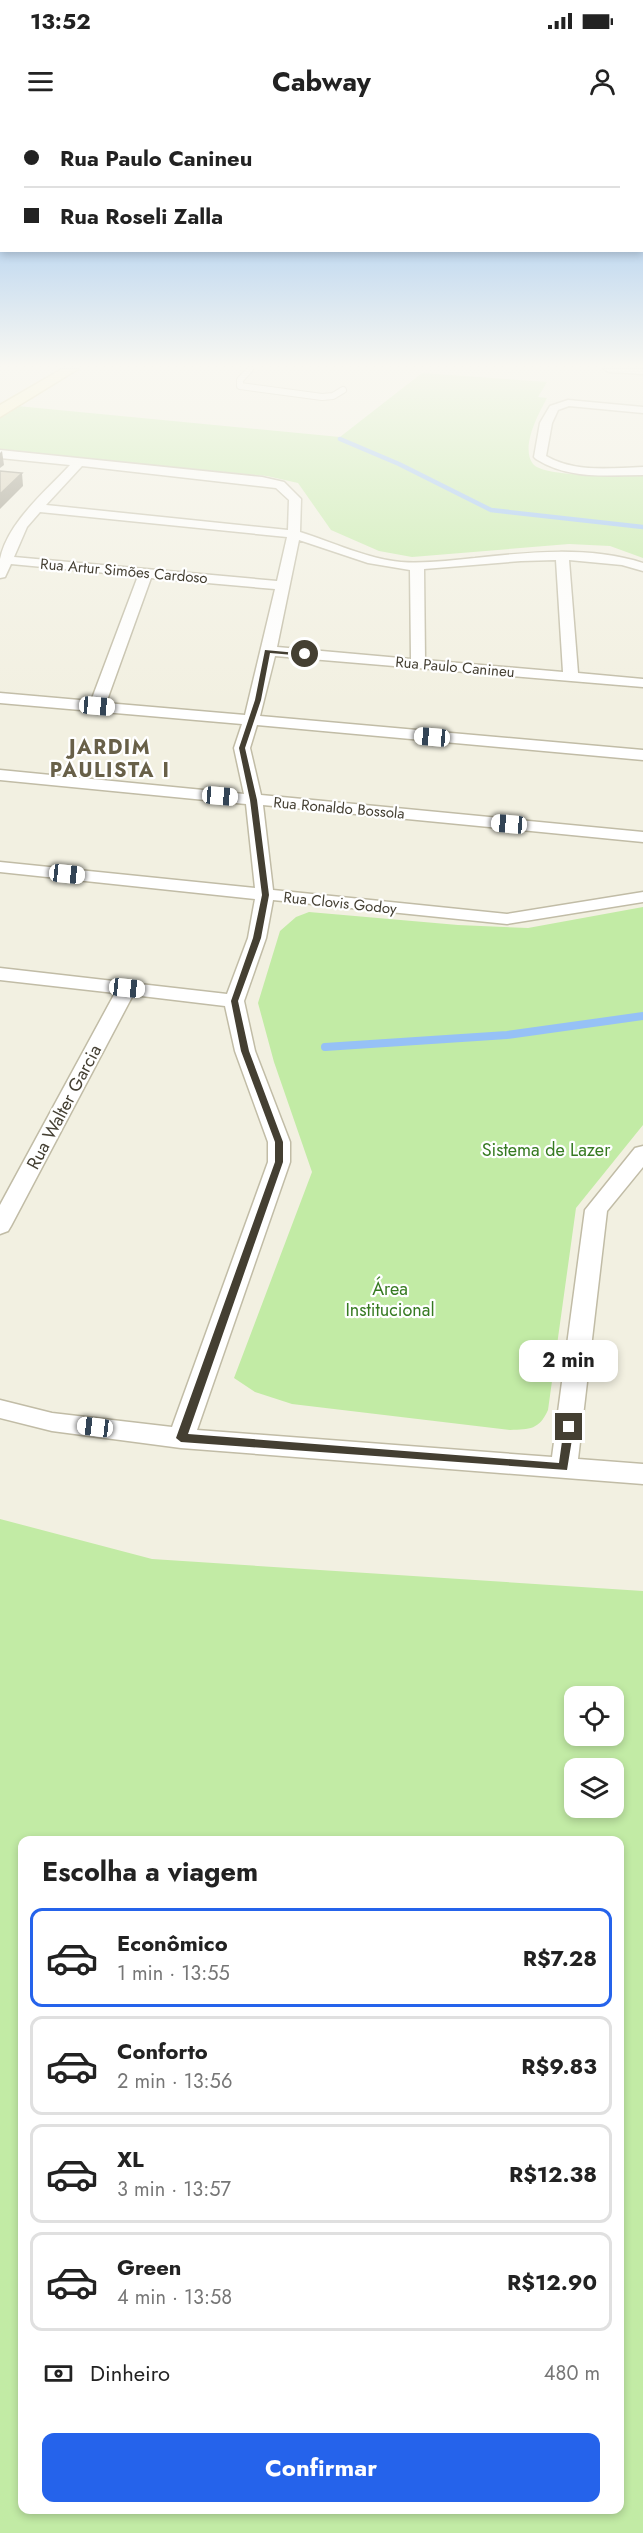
<!DOCTYPE html>
<html lang="pt">
<head>
<meta charset="utf-8">
<style>
  :root { --surface:#fff; --page:#f6f6f6; --text:#222; --muted:#767676; --line:#e0e0e0; --accent:#2563eb }
  body { margin:0; font-family:Jost,sans-serif; background:var(--page); color:var(--text); height:100vh; display:flex; flex-direction:column; font-size:22px; white-space:nowrap }
  * { box-sizing:border-box; margin:0 }
  p { font-size:20px; color:var(--muted) }
  .icon { flex:none; width:33px; height:33px; fill:none; stroke:currentColor; stroke-width:2; stroke-linecap:round; stroke-linejoin:round }
  .map { position:relative; flex:1; overflow:hidden }
  .details { position:absolute; left:18px; top:1716px; width:606px; height:678px; display:flex; flex-direction:column; background:var(--surface); border-radius:12px; box-shadow:0 3px 9px #0003 }
  .details>* { flex:none }
  .guide { position:absolute; left:0px; top:0px; width:644px; height:132px; box-shadow:0 3px 9px #0003; display:grid; align-content:center; height:132px; padding:0 24px; background:var(--surface) }
  .tools { position:absolute; left:564px; top:1566px; display:grid; gap:12px }
  .tools a { display:grid; place-items:center; width:60px; height:60px; border-radius:12px; background:var(--surface); box-shadow:0 3px 9px #0003; font-size:30px }
  .end { position:absolute; width:27px; height:27px; margin:-14px; border:8px solid #443f32; background:#fff; box-shadow:0 0 0 3px #fff }
  .from { border-radius:50% }
  .bubble { position:absolute; height:42px; border-radius:12px; background:var(--surface); box-shadow:0 3px 9px #0003; font-size:20px; font-weight:700; line-height:42px; text-align:center }
  .car { position:absolute; width:18px; height:36px; margin:-18px -9px; border-radius:8px; box-shadow:0 0 4px 2px #0007; background:linear-gradient(#fff 24%,#345 0 40%,#fff 0 76%,#345 0 86%,#fff 0) }
  .guide b { display:flex; align-items:center; gap:21px; height:57px; font-size:22px }
  .guide b+b { border-top:2px solid var(--line) }
  .guide i { width:15px; height:15px; background:var(--text) }
  ul { padding:0; list-style:none }
  li { display:flex; align-items:center; gap:18px; height:99px; margin:0 12px 9px; padding:0 12px; border:3px solid var(--line); border-radius:12px }
  li div { flex:1 }
  li b { display:block; font-size:22px }
  li em { font-style:normal; font-weight:700 }
  li.on { border-color:var(--accent) }
  li>.icon { width:54px; height:54px; stroke-width:1.5 }
  h2 { padding:0 24px; font-size:27px; line-height:72px }
  .pay { display:flex; align-items:center; gap:15px; height:66px; padding:0 24px; font-size:22px }
  .pay p { margin-inline-start:auto }
  .action { display:flex; gap:12px; margin-top:auto; padding:12px 24px }
  .action a { flex:1; height:69px; border-radius:12px; background:var(--accent); color:#fff; font-size:24px; font-weight:700; line-height:69px; text-align:center }
  .status { display:flex; justify-content:space-between; align-items:center; height:42px; padding:0 30px; background:var(--surface); direction:ltr }
  .status svg { height:16px; fill:currentColor }
  header { display:flex; justify-content:space-between; align-items:center; height:78px; padding:0 24px; background:var(--surface); font-size:27px; font-weight:700 }
  .map>svg:first-child { display:block }
</style>
</head>
<body>
<div class="status"><b>13:52</b><svg viewBox="0 0 49 12"><path d="M0 12V9h3v3zM5 12V6h3v6zM10 12V3h3v9zM15 12V0h3v12zM26 1h20v11H26zM47 4h2v5h-2z"/></svg></div>
<header><svg class="icon" aria-label="menu" viewBox="0 0 24 24"><path d="M4 6h16M4 12h16M4 18h16"/></svg>Cabway<svg class="icon" aria-label="person" viewBox="0 0 24 24"><circle cx="12" cy="8" r="4"/><path d="M4 21q1-7 8-7t8 7"/></svg></header>
<div class="map">
<svg width="643" height="2413" viewBox="0 0 643 2413">
  <rect width="100%" height="100%" fill="#f2f0e1"/>
  <!-- green -->
  <g fill="#c2eba5" fill-rule="evenodd">
    <path d="M422 253 547 262 538 277 547 278C539 293 520 327 533 344 545 358 623 355 643 356V438L610 426 569 424 412 437 379 431 331 410 298 363 267 356 0 330V297L17 286 340 317Z"/>
    <path d="M643 787V1005L576 1088 548 1290C539 1310 530 1309 510 1310L292 1284 255 1272 234 1258 312 1052 274 942 258 883 280 811 296 797 309 792 458 805 528 808Z"/>
    <path d="M0 1399 152 1439 643 1471V2413H0ZM574 1576H614V1616H574ZM574 1648H614V1688H574ZM22 1720H620V2390H22Z"/>
  </g>
  <g fill="none" stroke-linecap="round" stroke-linejoin="round">
    <!-- stream-far1 -->
    <polyline stroke="#96c1f6" stroke-width="4.5" points="340,319 399,344 491,390 643,407"/>
    <!-- stream -->
    <polyline stroke="#96c1f6" stroke-width="8" points="325,927 507,915 643,896"/>
    <!-- service casing -->
    <g stroke="#c1bca6" stroke-width="8">
      <polyline id="service" points="250,249 240,260 240,266 322,277 333,276 343,270"/>
    </g>
    <!-- minor casing -->
    <g stroke="#c1bca6" stroke-width="3">
      <g id="minor">
        <polygon points="604,249 643,249 643,254 609,252"/>
        <path d="M568 280 643 287V293L569 286 558 290 552 303 546 336C576 353 610 348 643 347V355C606 355 569 360 536 339L534 337 540 303 550 286Z"/>
        <path d="M0 330 262 357 284 362 301 379 300 412C332 422 368 439 401 442 426 444 451 440 475 438 530 432 589 426 643 443V451L622 445 569 440 578 553 643 559V567L275 536 260 596 643 630V640L257 605 250 628 261 675 643 712V722L263 685 273 770 507 794 643 772V782L507 804 273 780 266 818 244 881 255 931 290 1022V1042L197 1310 552 1337 585 1090 635 1028 643 1026V1047L607 1091 578 1339 643 1344V1364L181 1328 52 1311 0 1298V1280L52 1293 172 1307 268 1042V1022L235 931 225 886 133 875 11 1106 8 1111 0 1114V1085L115 873 0 860V848L227 874 248 818 255 779 0 752V742L255 768 246 684 0 660V650L244 674 234 628 242 604 0 583V573L91 581 138 456 11 444 5 457 0 458C0 452 0 445 0 439 8 402 45 372 70 345L0 338ZM82 346 276 368 289 380 288 410 46 385ZM40 392 287 417 277 461 14 437 27 407ZM299 420 368 443 410 450 411 539 277 527ZM556 440 563 552 425 540 424 449 521 441ZM151 458 275 469 245 595 106 583Z"/>
      </g>
    </g>
    <!-- secondary casing -->
    <g stroke="#d7ce8c" stroke-width="3">
      <polygon id="secondary" points="62,249 78,249 0,297 0,285"/>
    </g>
    <!-- service -->
    <use href="#service" stroke="#fff" stroke-width="6"/>
    <!-- minor -->
    <use href="#minor" fill="#fff" fill-rule="evenodd"/>
    <!-- secondary -->
    <use href="#secondary" fill="#fff9bf" fill-rule="evenodd"/>
  </g>
  <!-- shaded-wall -->
  <g fill="#94907f">
    <polygon points="2,331 4,345 0,348 0,333"/>
    <polygon points="22,353 23,366 0,389 0,374"/>
  </g>
  <!-- building -->
  <polygon fill="#d4cdb6" stroke="#94907f" stroke-width="1.5" points="0,351 22,353 0,374"/>
  <!-- sky -->
  <linearGradient id="sky" x2="0" y2="1"><stop stop-color="#87b9ee"/><stop offset="0.42" stop-color="#f9f8f2"/><stop offset="1" stop-color="#f9f8f2" stop-opacity="0"/></linearGradient>
  <rect width="643" height="586" fill="url(#sky)"/>
  <!-- route -->
  <polygon fill="#443f32" points="265,530 308,534 305,536 270,533 261,580 245,628 257,680 269,775 261,818 238,881 249,931 283,1022 283,1042 188,1314 559,1343 564,1307 569,1303 574,1307 567,1350 181,1322 176,1318 275,1042 275,1022 241,931 231,881 253,818 262,775 250,680 239,628 255,580"/>
  <g text-anchor="middle" stroke-width="4.5" stroke-linejoin="round" paint-order="stroke">
    <!-- far-street labels -->
    <g font-size="15" fill="#443f32" stroke="#fff">
      <text transform="translate(124 451) rotate(5)" y="5">Rua Artur Simões Cardoso</text>
      <text transform="translate(455 547) rotate(5)" y="5">Rua Paulo Canineu</text>
      <text transform="translate(339 688) rotate(5)" y="5">Rua Ronaldo Bossola</text>
      <text transform="translate(340 783) rotate(6)" y="5">Rua Clovis Godoy</text>
    </g>
    <!-- street labels -->
    <g font-size="18" fill="#443f32" stroke="#fff">
      <text transform="translate(64 987) rotate(-62)" y="6">Rua Walter Garcia</text>
    </g>
    <!-- park labels -->
    <g font-size="18" fill="#367a21" stroke="#fff">
      <text x="546" y="1036">Sistema de Lazer</text>
      <text x="390" y="1175">Área<tspan x="390" dy="21">Institucional</tspan></text>
    </g>
    <!-- far-district labels -->
    <g font-size="20" font-weight="bold" letter-spacing="1.5" fill="#686048" stroke="#fff">
      <text x="110" y="634">JARDIM<tspan x="110" dy="23">PAULISTA I</tspan></text>
    </g>
  </g>
</svg>
<div class="tools">
<a><svg class="icon" aria-label="locate" viewBox="0 0 24 24"><circle cx="12" cy="12" r="6"/><path d="M12 2v4M12 18v4M2 12h4M18 12h4"/></svg></a>
<a><svg class="icon" aria-label="layers" viewBox="0 0 24 24"><path d="M12 4l9 5-9 5-9-5zM3 14l9 5 9-5"/></svg></a>
</div>
<i class="end from" style="left:305px;top:534px"></i>
<i class="end" style="left:569px;top:1307px"></i>
<div class="bubble" style="left:519px;top:1220px;width:99px">2 min</div>
<i class="car" style="left:97px;top:586px;rotate:95deg"></i>
<i class="car" style="left:432px;top:617px;rotate:275deg"></i>
<i class="car" style="left:220px;top:676px;rotate:95deg"></i>
<i class="car" style="left:509px;top:704px;rotate:275deg"></i>
<i class="car" style="left:67px;top:754px;rotate:96deg"></i>
<i class="car" style="left:127px;top:868px;rotate:96deg"></i>
<i class="car" style="left:95px;top:1307px;rotate:277deg"></i>
<div class="guide">
<b><i class="from"></i>Rua Paulo Canineu</b>
<b><i></i>Rua Roseli Zalla</b>
</div>
<section class="details">
<h2>Escolha a viagem</h2>
<ul>
<li class="on"><svg class="icon" aria-label="car" viewBox="0 0 24 24"><path d="M5 17H2v-5l4-1 3-4h7l3 4 3 1v5h-3M9 17h6M6 11h13"/><circle cx="7" cy="17" r="2"/><circle cx="17" cy="17" r="2"/></svg><div><b>Econômico</b><p>1 min · 13:55</p></div><em>R$7.28</em></li>
<li><svg class="icon" aria-label="car" viewBox="0 0 24 24"><path d="M5 17H2v-5l4-1 3-4h7l3 4 3 1v5h-3M9 17h6M6 11h13"/><circle cx="7" cy="17" r="2"/><circle cx="17" cy="17" r="2"/></svg><div><b>Conforto</b><p>2 min · 13:56</p></div><em>R$9.83</em></li>
<li><svg class="icon" aria-label="car" viewBox="0 0 24 24"><path d="M5 17H2v-5l4-1 3-4h7l3 4 3 1v5h-3M9 17h6M6 11h13"/><circle cx="7" cy="17" r="2"/><circle cx="17" cy="17" r="2"/></svg><div><b>XL</b><p>3 min · 13:57</p></div><em>R$12.38</em></li>
<li><svg class="icon" aria-label="car" viewBox="0 0 24 24"><path d="M5 17H2v-5l4-1 3-4h7l3 4 3 1v5h-3M9 17h6M6 11h13"/><circle cx="7" cy="17" r="2"/><circle cx="17" cy="17" r="2"/></svg><div><b>Green</b><p>4 min · 13:58</p></div><em>R$12.90</em></li>
</ul>
<div class="pay"><svg class="icon" aria-label="cash" viewBox="0 0 24 24"><path d="M3 7h18v10H3z"/><circle cx="12" cy="12" r="2"/></svg>Dinheiro<p>480 m</p></div>
<div class="action"><a>Confirmar</a></div>
</section>
</div>
</body>
</html>
